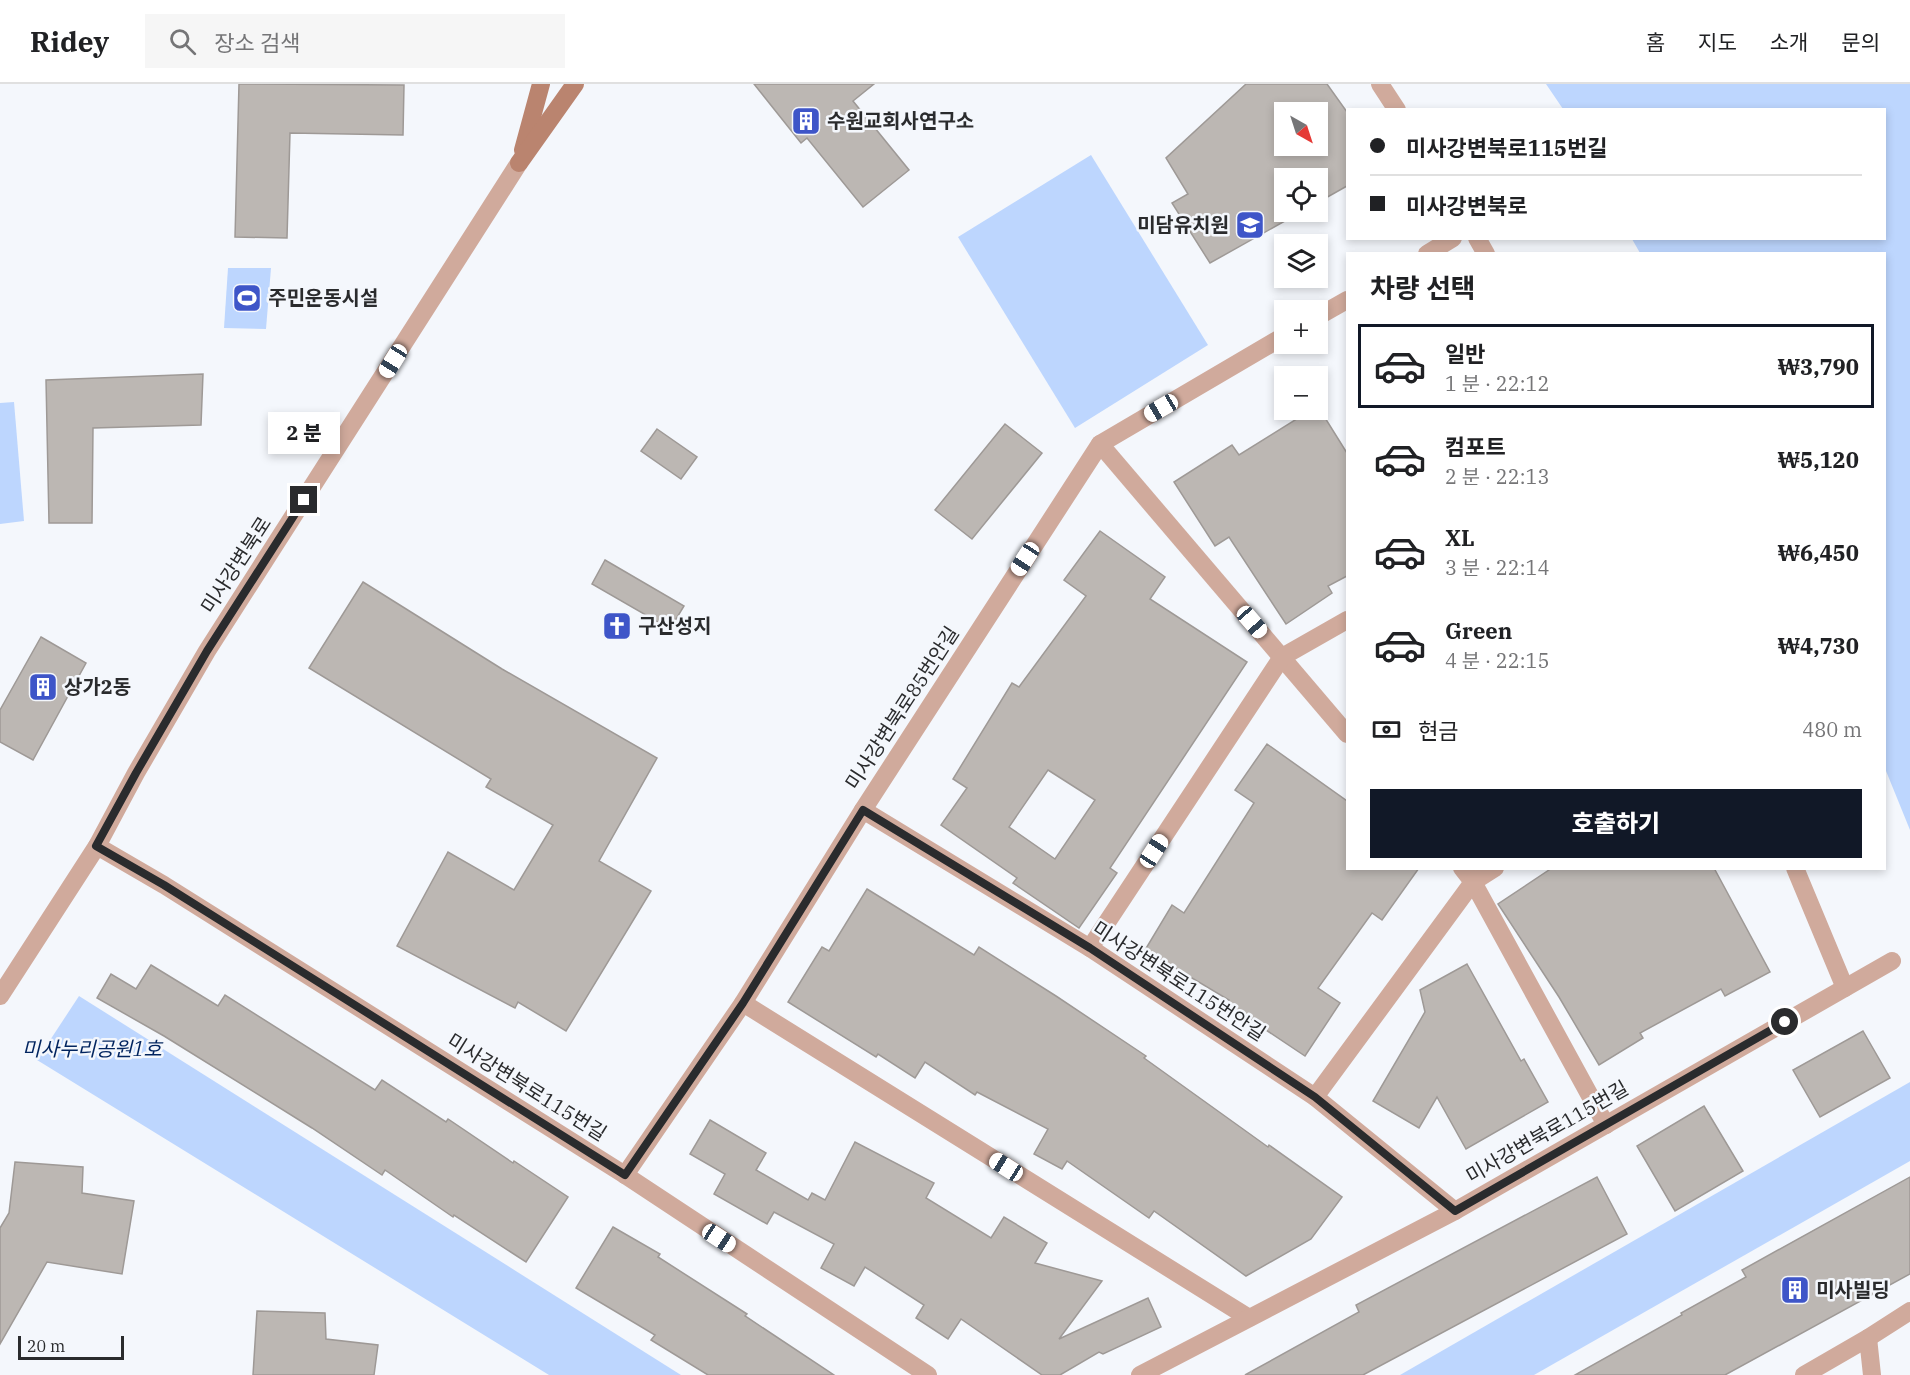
<!DOCTYPE html>
<html lang="ko">
<head>
<meta charset="utf-8">
<style>
  :root { --surface:#fff; --page:#f6f6f6; --text:#202124; --muted:#757577; --line:#e0e0e0; --accent:#111827 }
  body { margin:0; font-family:"IBM Plex Serif","Noto Sans KR",serif; background:var(--page); color:var(--text); height:100vh; display:flex; flex-direction:column; font-size:22px; white-space:nowrap }
  * { box-sizing:border-box; margin:0 }
  p { font-size:20px; color:var(--muted) }
  .icon { flex:none; width:33px; height:33px; fill:none; stroke:currentColor; stroke-width:2; stroke-linecap:round; stroke-linejoin:round }
  .map { position:relative; flex:1; overflow:hidden }
  .details { position:absolute; left:1346px; top:168px; width:540px; height:618px; display:flex; flex-direction:column; background:var(--surface); border-radius:0px; box-shadow:0 3px 9px #0003 }
  .details>* { flex:none }
  .banner { position:absolute; left:1346px; top:24px; width:540px; height:132px; border-radius:0px; box-shadow:0 3px 9px #0003; display:grid; align-content:center; height:132px; padding:0 24px; background:var(--surface) }
  .needle { width:39px; rotate:141deg }
  .buttons { position:absolute; left:1274px; top:18px; display:grid; gap:12px }
  .buttons a { display:grid; place-items:center; width:54px; height:54px; border-radius:0px; background:var(--surface); box-shadow:0 3px 9px #0003; font-size:30px }
  .scale { position:absolute; left:18px; bottom:15px; width:106px; box-sizing:border-box; padding-left:6px; border:3px solid #2a2b2d; border-top:0; font-size:16px; line-height:21px; white-space:nowrap; color:#2a2b2d; -webkit-text-stroke:4px #f4f7fc; paint-order:stroke }
  .end { position:absolute; width:27px; height:27px; margin:-14px; border:8px solid #2a2b2d; background:#fff; box-shadow:0 0 0 3px #fff }
  .from { border-radius:50% }
  .bubble { position:absolute; height:42px; border-radius:0px; background:var(--surface); box-shadow:0 3px 9px #0003; font-size:20px; font-weight:800; line-height:42px; text-align:center }
  .car { position:absolute; width:18px; height:36px; margin:-18px -9px; border-radius:8px; box-shadow:0 0 4px 2px #0007; background:linear-gradient(#fff 24%,#345 0 40%,#fff 0 76%,#345 0 86%,#fff 0) }
  .banner b { display:flex; align-items:center; gap:21px; height:57px; font-size:22px }
  .banner b+b { border-top:2px solid var(--line) }
  .banner i { width:15px; height:15px; background:var(--text) }
  ul { padding:0; list-style:none }
  li { display:flex; align-items:center; gap:18px; height:84px; margin:0 12px 9px; padding:0 12px; border:3px solid transparent; border-radius:0px }
  li div { flex:1 }
  li b { display:block; font-size:22px }
  li em { font-style:normal; font-weight:800 }
  li.selected { border-color:var(--accent) }
  li>.icon { width:54px; height:54px; stroke-width:1.5 }
  h2 { padding:0 24px; font-size:27px; line-height:72px }
  .pay { display:flex; align-items:center; gap:15px; height:66px; padding:0 24px; font-size:22px }
  .pay p { margin-inline-start:auto }
  .primary-button { display:flex; gap:12px; margin-top:auto; padding:12px 24px }
  .primary-button a { flex:1; height:69px; border-radius:0px; background:var(--accent); color:#fff; font-size:24px; font-weight:800; line-height:69px; text-align:center }
  header { display:flex; align-items:center; gap:36px; box-sizing:border-box; height:84px; padding:0 30px; background:var(--surface); border-bottom:2px solid var(--line) }
  header strong { font-size:28px }
  nav { display:flex; gap:33px; margin-inline-start:auto; font-size:21px }
  .search { width:420px; height:54px; background:var(--page); display:flex; align-items:center; gap:15px; box-sizing:border-box; padding:0 21px; border-radius:0px; color:var(--muted); font-size:22px }
  .map>svg:first-child { display:block }
</style>
</head>
<body>
<header>
<strong>Ridey</strong>
<div class="search"><svg class="icon" aria-label="search" viewBox="0 0 24 24"><circle cx="10" cy="10" r="6"/><path d="M15 15l6 6"/></svg>장소 검색</div>
<nav><a>홈</a><a>지도</a><a>소개</a><a>문의</a></nav>
</header>
<div class="map">
<svg width="1910" height="1291" viewBox="0 0 1910 1291">
  <rect width="100%" height="100%" fill="#f4f7fc"/>
  <!-- green -->
  <g fill="#bdd6fe">
    <polygon points="1546,0 1910,0 1910,746 1884,682 1884,170 1640,169 1632,155 1884,154 1884,26 1563,25"/>
    <polygon points="1091,71 1208,261 1075,344 958,153"/>
    <polygon points="228,184 271,184 266,245 224,244"/>
    <polygon points="14,318 24,437 0,440 0,319"/>
    <polygon points="79,912 681,1291 549,1291 37,976"/>
    <polygon points="1910,998 1910,1077 1534,1291 1400,1291"/>
  </g>
  <!-- building -->
  <g fill="#bcb7b3" stroke="#9e9996" stroke-width="1.5" fill-rule="evenodd">
    <polygon points="239,0 404,1 403,51 290,49 287,154 235,153"/>
    <polygon points="754,0 874,0 853,17 909,86 863,123 807,54 801,59"/>
    <path d="M1246 0H1327L1347 28V102L1317 119V94H1284V128H1301L1210 179 1172 119 1188 110 1166 74ZM1284 28H1317V62H1284Z"/>
    <polygon points="203,290 201,341 93,344 92,439 49,439 46,296"/>
    <polygon points="1317,321 1347,369 1347,492 1328,502 1332,509 1286,540 1229,453 1215,462 1174,398 1232,361 1239,371 1311,326 1317,326"/>
    <polygon points="1005,340 1042,369 972,455 935,426"/>
    <polygon points="657,345 697,373 681,395 641,367"/>
    <path d="M1100 447 1165 493 1150 515 1247 578 1110 784 1117 789 1079 844 1013 799 1017 794 941 741 967 704 953 695 1012 599 1019 603 1086 512 1064 496ZM1048 686 1095 716 1055 775 1009 743Z"/>
    <polygon points="605,476 684,522 670,545 592,500"/>
    <polygon points="363,498 502,585 657,674 599,777 651,807 566,947 518,918 515,924 397,862 448,768 514,806 553,741 486,703 491,695 309,584"/>
    <polygon points="41,553 86,579 33,676 0,658 0,626"/>
    <polygon points="1267,660 1347,717 1347,784 1419,784 1382,836 1372,829 1318,904 1340,919 1305,972 1227,920 1229,916 1145,866 1172,821 1184,829 1254,719 1235,706"/>
    <polygon points="1552,784 1714,784 1770,888 1725,912 1721,905 1640,949 1643,954 1599,981 1559,913 1498,820"/>
    <polygon points="867,805 974,871 979,863 1056,912 1146,972 1144,974 1268,1063 1269,1061 1342,1113 1311,1155 1246,1192 1154,1127 1149,1134 1067,1077 1062,1085 1034,1070 1048,1045 977,1008 975,1011 925,978 915,994 878,970 876,973 788,918 822,863 829,867"/>
    <polygon points="1467,880 1521,977 1524,975 1548,1018 1466,1065 1437,1013 1419,1044 1373,1017 1425,928 1420,906"/>
    <polygon points="151,881 218,922 225,911 375,1006 382,996 446,1038 448,1035 513,1079 514,1077 568,1113 526,1178 454,1131 453,1133 385,1086 382,1091 312,1044 164,952 97,914 111,890 136,905"/>
    <polygon points="1863,947 1890,994 1820,1033 1793,986"/>
    <polygon points="1704,1022 1743,1087 1675,1127 1637,1062"/>
    <polygon points="710,1036 766,1069 756,1086 808,1116 812,1109 825,1116 855,1058 934,1099 926,1114 991,1154 1004,1133 1047,1159 1035,1179 1102,1197 1059,1255 1148,1214 1161,1243 1103,1270 1099,1268 1060,1291 1042,1291 961,1235 948,1255 916,1234 924,1221 865,1183 854,1202 821,1184 834,1160 774,1128 767,1140 714,1110 725,1090 690,1070"/>
    <polygon points="15,1078 83,1083 82,1109 134,1117 122,1190 47,1178 0,1260 0,1144 9,1129"/>
    <polygon points="1597,1093 1627,1150 1363,1291 1245,1291 1359,1228 1356,1221"/>
    <polygon points="1910,1093 1910,1190 1725,1291 1575,1291 1682,1231 1681,1229 1746,1193 1742,1186"/>
    <polygon points="613,1143 660,1170 658,1173 747,1230 745,1232 834,1291 708,1291 651,1256 655,1251 576,1204"/>
    <polygon points="257,1227 325,1229 326,1255 378,1261 374,1291 253,1291"/>
  </g>
  <g fill="none" stroke-linecap="round" stroke-linejoin="round">
    <!-- minor -->
    <g stroke="#d0aa9c" stroke-width="18">
      <polyline points="1380,0 1397,26"/>
      <polyline points="1477,154 1486,170"/>
      <polyline points="1427,170 1453,154"/>
      <polyline points="1317,233 1347,216"/>
      <polyline points="1100,360 1347,650"/>
      <polyline points="863,726 1090,864 1315,1013 1455,1127"/>
      <polyline points="97,762 164,801 625,1091 928,1291"/>
      <polyline points="1462,784 1473,798 1606,1041"/>
      <polyline points="1795,784 1845,904"/>
      <polyline points="1090,864 1282,573 1347,536"/>
      <polyline points="743,919 1249,1234"/>
      <polyline points="1315,1013 1473,798 1495,784"/>
      <polyline points="625,1091 743,919 863,726 1100,360 1284,252"/>
      <polyline points="1868,1254 1910,1227"/>
      <polyline points="1140,1291 1455,1127 1892,877"/>
      <polyline points="1804,1291 1868,1254 1872,1291"/>
    </g>
    <!-- tertiary -->
    <polyline stroke="#d0aa9c" stroke-width="18" points="0,912 97,762 136,689 207,567 519,79"/>
    <!-- secondary -->
    <g stroke="#ba846f" stroke-width="18">
      <polyline points="523,66 541,0"/>
      <polyline points="519,79 575,0"/>
    </g>
  </g>
  <g fill="none" stroke-linecap="round" stroke-linejoin="round">
    <!-- route -->
    <polyline stroke="#2a2b2d" stroke-width="8" points="304,416 207,567 136,689 96,762 164,801 625,1091 743,919 863,726 1090,864 1315,1013 1455,1127 1785,938"/>
  </g>
  <!-- icons -->
  <defs>
    <g id="building-square" transform="scale(1.5)"><rect x="-9" y="-9" width="18" height="18" rx="4" fill="#3e55c8" stroke="#f4f7fc"/><path d="M-4-6H4V6H1V3H-1V6H-4ZM-2.5-4.3h1.7v1.8h-1.7ZM.8-4.3h1.7v1.8H.8ZM-2.5-1h1.7V.8h-1.7ZM.8-1h1.7V.8H.8Z" fill="#fff"/></g>
    <g id="school-square" transform="scale(1.5)"><rect x="-9" y="-9" width="18" height="18" rx="4" fill="#3e55c8" stroke="#f4f7fc"/><path d="M0-5L7-2L0 1L-7-2ZM-4 1L0 2.5L4 1V4Q0 6-4 4Z" fill="#fff"/></g>
    <g id="stadium-square" transform="scale(1.5)"><rect x="-9" y="-9" width="18" height="18" rx="4" fill="#3e55c8" stroke="#f4f7fc"/><path d="M0-5a6.5 5 0 1 0 0 10a6.5 5 0 1 0 0-10ZM-3.5-1.8h7v3.6h-7Z" fill="#fff"/></g>
    <g id="church-square" transform="scale(1.5)"><rect x="-9" y="-9" width="18" height="18" rx="4" fill="#3e55c8" stroke="#f4f7fc"/><path d="M-1.2-6h2.4v3.5h3.3v2.4h-3.3V6h-2.4V-.1h-3.3v-2.4h3.3Z" fill="#fff"/></g>
  </defs>
  <g fill-rule="evenodd">
    <use href="#building-square" x="806" y="37"/>
    <use href="#school-square" x="1250" y="141"/>
    <use href="#stadium-square" x="247" y="214"/>
    <use href="#church-square" x="617" y="542"/>
    <use href="#building-square" x="43" y="603"/>
    <use href="#building-square" x="1795" y="1206"/>
  </g>
  <g text-anchor="middle" stroke-width="5" stroke-linejoin="round" paint-order="stroke">
    <!-- poi labels -->
    <g font-size="20" font-weight="bold" fill="#2a2b2d" stroke="#f4f7fc" text-anchor="start">
      <text x="827" y="44">수원교회사연구소</text>
      <text x="1229" y="148" text-anchor="end">미담유치원</text>
      <text x="268" y="221">주민운동시설</text>
      <text x="638" y="549">구산성지</text>
      <text x="64" y="610">상가2동</text>
      <text x="1816" y="1213">미사빌딩</text>
    </g>
    <!-- street labels -->
    <g font-size="20" fill="#2a2b2d" stroke="#f4f7fc">
      <text transform="translate(236 481) rotate(-57)" y="7">미사강변북로</text>
      <text transform="translate(902 624) rotate(-57)" y="7">미사강변북로85번안길</text>
      <text transform="translate(1179 897) rotate(33)" y="7">미사강변북로115번안길</text>
      <text transform="translate(527 1003) rotate(32)" y="7">미사강변북로115번길</text>
      <text transform="translate(1547 1048) rotate(-30)" y="7">미사강변북로115번길</text>
    </g>
    <!-- park labels -->
    <g font-size="20" font-style="italic" fill="#01245f" stroke="#f4f7fc">
      <text x="92" y="972">미사누리공원1호</text>
    </g>
  </g>
</svg>
<div class="buttons">
<a><svg class="needle" viewBox="-14 -14 28 28"><path d="M0-13l5 13h-10z" fill="#e53935"/><path d="M0 13l5-13h-10z" fill="#757577"/></svg></a>
<a><svg class="icon" aria-label="locate" viewBox="0 0 24 24"><circle cx="12" cy="12" r="6"/><path d="M12 2v4M12 18v4M2 12h4M18 12h4"/></svg></a>
<a><svg class="icon" aria-label="layers" viewBox="0 0 24 24"><path d="M12 4l9 5-9 5-9-5zM3 14l9 5 9-5"/></svg></a>
<a>+</a>
<a>−</a>
</div>
<div class="scale">20 m</div>
<i class="end from" style="left:1785px;top:938px"></i>
<i class="end" style="left:304px;top:416px"></i>
<div class="bubble" style="left:268px;top:328px;width:72px">2 분</div>
<i class="car" style="left:393px;top:277px;rotate:212deg"></i>
<i class="car" style="left:1161px;top:324px;rotate:240deg"></i>
<i class="car" style="left:1025px;top:475px;rotate:213deg"></i>
<i class="car" style="left:1252px;top:538px;rotate:139deg"></i>
<i class="car" style="left:1154px;top:767px;rotate:33deg"></i>
<i class="car" style="left:1006px;top:1083px;rotate:302deg"></i>
<i class="car" style="left:719px;top:1154px;rotate:123deg"></i>
<div class="banner">
<b><i class="from"></i>미사강변북로115번길</b>
<b><i></i>미사강변북로</b>
</div>
<section class="details">
<h2>차량 선택</h2>
<ul>
<li class="selected"><svg class="icon" aria-label="car" viewBox="0 0 24 24"><path d="M5 17H2v-5l4-1 3-4h7l3 4 3 1v5h-3M9 17h6M6 11h13"/><circle cx="7" cy="17" r="2"/><circle cx="17" cy="17" r="2"/></svg><div><b>일반</b><p>1 분 · 22:12</p></div><em>₩3,790</em></li>
<li><svg class="icon" aria-label="car" viewBox="0 0 24 24"><path d="M5 17H2v-5l4-1 3-4h7l3 4 3 1v5h-3M9 17h6M6 11h13"/><circle cx="7" cy="17" r="2"/><circle cx="17" cy="17" r="2"/></svg><div><b>컴포트</b><p>2 분 · 22:13</p></div><em>₩5,120</em></li>
<li><svg class="icon" aria-label="car" viewBox="0 0 24 24"><path d="M5 17H2v-5l4-1 3-4h7l3 4 3 1v5h-3M9 17h6M6 11h13"/><circle cx="7" cy="17" r="2"/><circle cx="17" cy="17" r="2"/></svg><div><b>XL</b><p>3 분 · 22:14</p></div><em>₩6,450</em></li>
<li><svg class="icon" aria-label="car" viewBox="0 0 24 24"><path d="M5 17H2v-5l4-1 3-4h7l3 4 3 1v5h-3M9 17h6M6 11h13"/><circle cx="7" cy="17" r="2"/><circle cx="17" cy="17" r="2"/></svg><div><b>Green</b><p>4 분 · 22:15</p></div><em>₩4,730</em></li>
</ul>
<div class="pay"><svg class="icon" aria-label="cash" viewBox="0 0 24 24"><path d="M3 7h18v10H3z"/><circle cx="12" cy="12" r="2"/></svg>현금<p>480 m</p></div>
<div class="primary-button"><a>호출하기</a></div>
</section>
</div>
</body>
</html>
